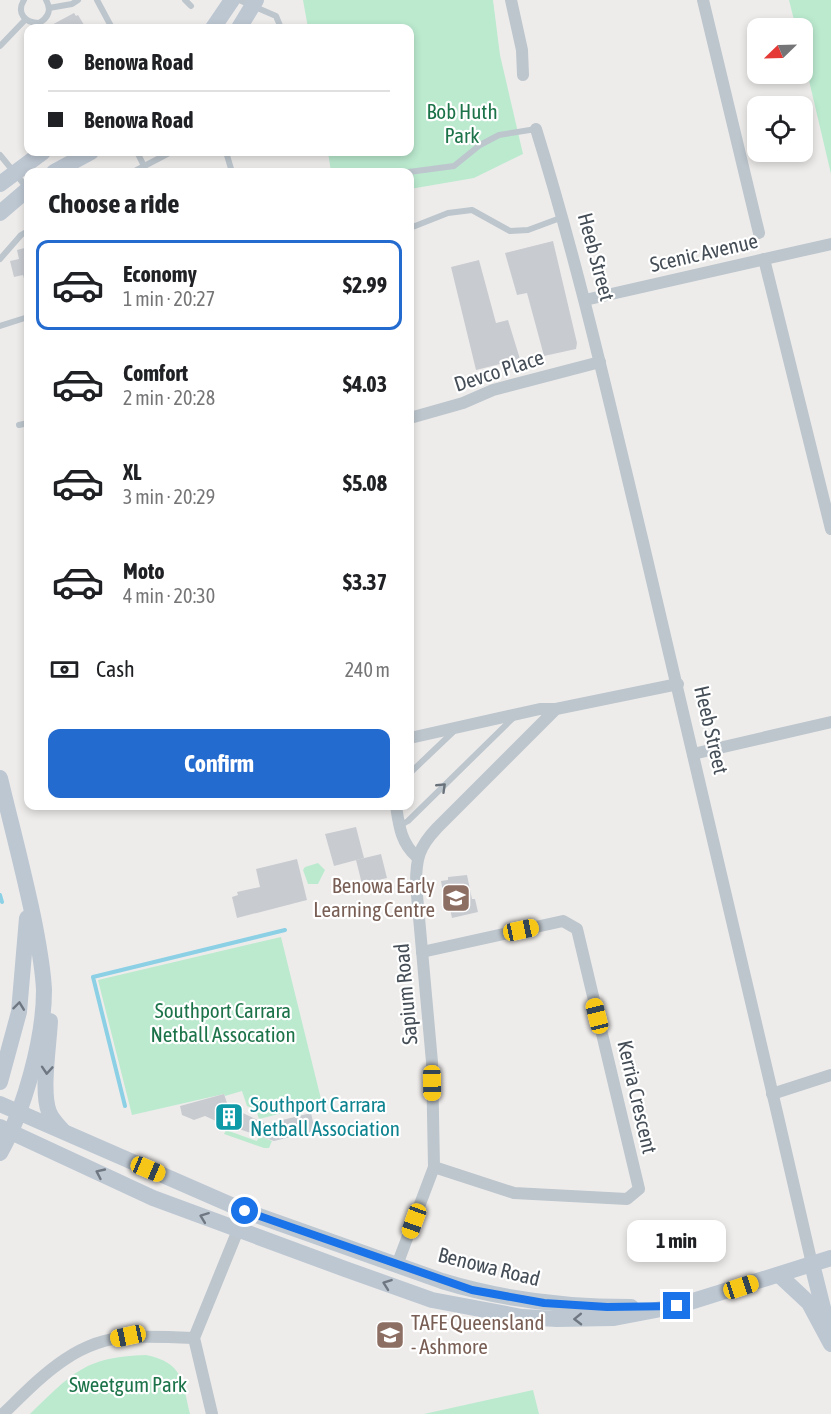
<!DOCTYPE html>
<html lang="en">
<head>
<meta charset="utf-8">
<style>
  :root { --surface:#fff; --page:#f6f6f6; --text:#202124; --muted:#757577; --line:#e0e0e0; --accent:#246bcf }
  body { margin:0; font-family:"Asap Condensed",sans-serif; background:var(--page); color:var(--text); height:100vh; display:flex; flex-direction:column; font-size:22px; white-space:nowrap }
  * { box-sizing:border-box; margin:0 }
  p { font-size:20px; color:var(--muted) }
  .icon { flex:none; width:33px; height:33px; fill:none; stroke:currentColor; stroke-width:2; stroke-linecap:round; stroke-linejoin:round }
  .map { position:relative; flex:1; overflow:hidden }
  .panel { position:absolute; left:24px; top:168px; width:390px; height:642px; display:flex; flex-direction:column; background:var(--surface); border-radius:12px; box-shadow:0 3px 9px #0003 }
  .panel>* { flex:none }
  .top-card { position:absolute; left:24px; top:24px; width:390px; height:132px; border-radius:12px; box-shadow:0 3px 9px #0003; display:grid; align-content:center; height:132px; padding:0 24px; background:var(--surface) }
  .needle { width:39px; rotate:247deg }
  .fabs { position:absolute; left:747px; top:18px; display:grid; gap:12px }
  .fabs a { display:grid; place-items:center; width:66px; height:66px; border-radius:12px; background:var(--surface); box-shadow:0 3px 9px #0003; font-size:30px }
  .end { position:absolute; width:27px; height:27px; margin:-14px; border:8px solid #1a73e8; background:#fff; box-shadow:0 0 0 3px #fff }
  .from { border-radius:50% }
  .bubble { position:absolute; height:42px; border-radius:12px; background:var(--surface); box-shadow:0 3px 9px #0003; font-size:20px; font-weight:700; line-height:42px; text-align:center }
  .car { position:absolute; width:18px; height:36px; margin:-18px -9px; border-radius:8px; box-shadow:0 0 4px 2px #0007; background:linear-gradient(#f5c518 24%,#345 0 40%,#f5c518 0 76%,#345 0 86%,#f5c518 0) }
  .top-card b { display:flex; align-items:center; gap:21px; height:57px; font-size:22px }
  .top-card b+b { border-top:2px solid var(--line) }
  .top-card i { width:15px; height:15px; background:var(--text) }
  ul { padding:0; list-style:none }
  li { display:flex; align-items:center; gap:18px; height:90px; margin:0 12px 9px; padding:0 12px; border:3px solid transparent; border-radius:12px }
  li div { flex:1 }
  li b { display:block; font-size:22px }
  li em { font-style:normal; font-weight:700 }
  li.active { border-color:var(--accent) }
  li>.icon { width:54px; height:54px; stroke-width:1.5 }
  h2 { padding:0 24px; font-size:27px; line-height:72px }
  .pay { display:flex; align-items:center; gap:15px; height:66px; padding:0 24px; font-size:22px }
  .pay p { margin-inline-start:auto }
  .primary-button { display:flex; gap:12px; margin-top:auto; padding:12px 24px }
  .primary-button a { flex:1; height:69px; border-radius:12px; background:var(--accent); color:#fff; font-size:24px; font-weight:700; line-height:69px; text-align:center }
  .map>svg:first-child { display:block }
</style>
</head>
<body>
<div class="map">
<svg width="831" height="1414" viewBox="0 0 831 1414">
  <rect width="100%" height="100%" fill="#eeeceb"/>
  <!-- green -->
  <g fill="#bbeacf">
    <polygon points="303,0 493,0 500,55 523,154 474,178 410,189 410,172 331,172 328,152 410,152 410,28 308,28"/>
    <polygon points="789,0 831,0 831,174 803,55 802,28 796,28"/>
    <polygon points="318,863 325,870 318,884 308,884 303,870 305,867"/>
    <polygon points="281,937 322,1103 259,1119 256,1110 247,1106 242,1091 225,1096 224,1094 132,1115 98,980"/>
    <polygon points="226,1130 257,1141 259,1136 272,1141 269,1148 264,1148 224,1134"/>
    <path d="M146 1355C184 1363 182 1381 190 1414H30C73 1373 84 1357 146 1355Z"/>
    <polygon points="533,1390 539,1414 424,1414"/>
  </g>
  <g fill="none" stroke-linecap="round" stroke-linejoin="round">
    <!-- stream -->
    <g stroke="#8bd0e5" stroke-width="4">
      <polyline points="0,895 2,902"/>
      <polyline points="125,1106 93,977 285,930"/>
    </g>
  </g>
  <!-- building -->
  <g fill="#c8cbd0">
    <polygon points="74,13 76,16 78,15 86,28 46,28"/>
    <polygon points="553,241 577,343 576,349 544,356 527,293 517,295 505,253"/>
    <polygon points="28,247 28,282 25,282 23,275 14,277 10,261 19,259 17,250"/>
    <polygon points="479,260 496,323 508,320 520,359 476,370 451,267"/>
    <polygon points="356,827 364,858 334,866 325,834"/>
    <polygon points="381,854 387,878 362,884 356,860"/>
    <polygon points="297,859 307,900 237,918 232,897 238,895 237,892 260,887 256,869"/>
    <polygon points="467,875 472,899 475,899 478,912 452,918 450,909 446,910 441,881 448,880 448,877"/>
    <polygon points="224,1094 228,1106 266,1124 311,1113 315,1131 274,1141 239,1129 238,1131 205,1116 194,1120 182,1115 180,1106"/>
  </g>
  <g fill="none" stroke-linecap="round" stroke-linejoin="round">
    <!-- lane -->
    <g stroke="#bdc6cd" stroke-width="6">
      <path d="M24 0C16 13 25 23 39 23 48 18 52 10 46 0"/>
      <polyline points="97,0 112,28"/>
      <polyline points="185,0 191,6"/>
      <polyline points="239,0 276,16 281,28"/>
      <polyline points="49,8 72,4 78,0"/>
      <polyline points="0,46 25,20"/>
      <polyline points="137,152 144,166"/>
      <polyline points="226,152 232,172"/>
      <polyline points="0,155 28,189"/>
      <polyline points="133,172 171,152"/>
      <polyline points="409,172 454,166 480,145 499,135 536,129"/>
      <polyline points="410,228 448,213 472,210 510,231 528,230 563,217"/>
      <polyline points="0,259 21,235 28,231"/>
      <polyline points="0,326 28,317"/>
      <polyline points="19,425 28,423"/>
      <polyline points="410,773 453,732"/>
      <polyline points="399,826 408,821 514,717"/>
    </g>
    <!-- street -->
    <g stroke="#bdc6cd" stroke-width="12">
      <polyline points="511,0 522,50 523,75"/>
      <polyline points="703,0 759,233"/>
      <path d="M536 129C578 264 609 401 642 538 701 780 756 1022 812 1264"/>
      <polyline points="764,259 831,529"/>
      <polyline points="585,300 831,244"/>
      <polyline points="410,418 463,403 493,390 600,362"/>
      <polyline points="410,738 540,709 556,709"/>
      <polyline points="693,754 831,722"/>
      <path d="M396 806C399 826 401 843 417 857"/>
      <polyline points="422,952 563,921 577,929 639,1189 627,1199 514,1193 434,1167"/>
      <polyline points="772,1094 831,1075"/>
      <path d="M397 1265 434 1167 432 1062 416 884C416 858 419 847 437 828L556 709 678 684"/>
      <path d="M3 1414C39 1379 75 1339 130 1337 151 1336 173 1337 194 1338"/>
      <polyline points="212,1414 194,1338 238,1230"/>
    </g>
    <!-- secondary -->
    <g stroke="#bdc7d2" stroke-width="16">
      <polyline points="213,28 232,0"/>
      <polyline points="239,28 256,0"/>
      <polyline points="54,172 91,152"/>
      <polyline points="0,184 43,152"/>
      <polyline points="0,213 28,189"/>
      <path d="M0 778C12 828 25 876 35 926 39 947 43 969 44 990 44 1039 24 1111 0 1153"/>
      <path d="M50 1021C49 1044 41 1092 49 1112 52 1120 58 1125 63 1131"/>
      <polyline points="0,1082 19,1012 27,918"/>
      <path d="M0 1104 245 1211 442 1281C504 1300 566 1307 631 1307"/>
      <polyline points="0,1127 153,1198 345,1269 432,1300 522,1317 557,1319 614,1318 677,1306 831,1258"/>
      <polyline points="812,1264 827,1324"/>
      <polyline points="779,1275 809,1303 831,1344"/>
    </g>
  </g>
  <!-- one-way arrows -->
  <defs><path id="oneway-chevron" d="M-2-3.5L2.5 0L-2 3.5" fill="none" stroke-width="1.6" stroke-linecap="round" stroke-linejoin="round" transform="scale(1.5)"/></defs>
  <use stroke="#69727a" href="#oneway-chevron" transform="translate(442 787) rotate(-44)"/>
  <g stroke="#6f7882">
    <use href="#oneway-chevron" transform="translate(19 1006) rotate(-83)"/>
    <use href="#oneway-chevron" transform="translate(47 1070) rotate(94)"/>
    <use href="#oneway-chevron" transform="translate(100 1173) rotate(-155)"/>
    <use href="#oneway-chevron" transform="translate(204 1217) rotate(-159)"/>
    <use href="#oneway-chevron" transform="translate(387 1284) rotate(-160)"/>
    <use href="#oneway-chevron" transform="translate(578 1319) rotate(179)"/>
  </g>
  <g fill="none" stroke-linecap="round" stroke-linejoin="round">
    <!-- route -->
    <polyline stroke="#1a73e8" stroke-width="8" points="245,1211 472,1290 544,1303 607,1307 677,1306"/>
  </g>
  <!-- icons -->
  <defs>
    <g id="school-square" transform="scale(1.5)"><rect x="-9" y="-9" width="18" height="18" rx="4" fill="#8d6e63" stroke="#fff"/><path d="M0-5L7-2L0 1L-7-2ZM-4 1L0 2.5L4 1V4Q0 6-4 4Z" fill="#fff"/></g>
    <g id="building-square" transform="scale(1.5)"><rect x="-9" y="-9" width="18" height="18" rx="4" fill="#0f9aa8" stroke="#fff"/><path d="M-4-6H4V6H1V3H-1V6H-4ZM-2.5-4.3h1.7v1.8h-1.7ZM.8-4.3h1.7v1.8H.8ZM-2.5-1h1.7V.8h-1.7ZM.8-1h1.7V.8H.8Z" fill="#fff"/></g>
    <g id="university-square" transform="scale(1.5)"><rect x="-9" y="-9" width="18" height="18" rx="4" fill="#8d6e63" stroke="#fff"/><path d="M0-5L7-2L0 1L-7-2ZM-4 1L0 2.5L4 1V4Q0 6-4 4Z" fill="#fff"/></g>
  </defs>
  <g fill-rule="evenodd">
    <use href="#school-square" x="456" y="898"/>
    <use href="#building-square" x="229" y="1117"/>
    <use href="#university-square" x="390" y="1335"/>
  </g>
  <g text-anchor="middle" stroke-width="4.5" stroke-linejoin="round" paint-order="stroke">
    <!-- park labels -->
    <g font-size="21" fill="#1c7349" stroke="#fff">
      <text x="462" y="119">Bob Huth<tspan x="462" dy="24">Park</tspan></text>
      <text x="223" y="1018">Southport Carrara<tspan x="223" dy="24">Netball Assocation</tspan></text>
      <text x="128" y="1392">Sweetgum Park</text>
    </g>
    <!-- street labels -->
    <g font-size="21" fill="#454e57" stroke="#fff">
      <text transform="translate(704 253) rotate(-13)" y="7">Scenic Avenue</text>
      <text transform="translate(596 257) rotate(75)" y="7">Heeb Street</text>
      <text transform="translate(499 371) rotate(-18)" y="7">Devco Place</text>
      <text transform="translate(711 730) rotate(77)" y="7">Heeb Street</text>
      <text transform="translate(406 994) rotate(-95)" y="7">Sapium Road</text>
      <text transform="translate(637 1097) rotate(77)" y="7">Kerria Crescent</text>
      <text transform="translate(489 1267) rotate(14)" y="7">Benowa Road</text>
    </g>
    <!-- education labels -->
    <g font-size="21" fill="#785e54" stroke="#fff" text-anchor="end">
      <text x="435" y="893">Benowa Early<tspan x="435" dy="24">Learning Centre</tspan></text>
      <text x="411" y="1330" text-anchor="start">TAFE Queensland<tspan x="411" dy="24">- Ashmore</tspan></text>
    </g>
    <!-- culture labels -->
    <g font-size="21" fill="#0d838f" stroke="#fff" text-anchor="start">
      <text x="250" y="1112">Southport Carrara<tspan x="250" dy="24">Netball Association</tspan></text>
    </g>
  </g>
</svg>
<div class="fabs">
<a><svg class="needle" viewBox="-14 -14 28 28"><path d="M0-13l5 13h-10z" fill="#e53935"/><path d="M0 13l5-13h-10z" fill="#757577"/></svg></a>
<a><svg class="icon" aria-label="locate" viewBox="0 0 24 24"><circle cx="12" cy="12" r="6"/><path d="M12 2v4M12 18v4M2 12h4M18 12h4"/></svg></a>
</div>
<i class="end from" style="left:245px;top:1211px"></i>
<i class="end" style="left:677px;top:1306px"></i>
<div class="bubble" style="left:627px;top:1220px;width:99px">1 min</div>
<i class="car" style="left:521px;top:930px;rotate:78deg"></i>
<i class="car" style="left:597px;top:1016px;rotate:346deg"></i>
<i class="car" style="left:432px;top:1083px;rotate:179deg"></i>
<i class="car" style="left:148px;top:1169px;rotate:113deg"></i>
<i class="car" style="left:414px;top:1221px;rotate:200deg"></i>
<i class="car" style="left:741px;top:1287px;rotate:72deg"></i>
<i class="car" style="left:128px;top:1336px;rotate:258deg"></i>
<div class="top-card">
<b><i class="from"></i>Benowa Road</b>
<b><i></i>Benowa Road</b>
</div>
<section class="panel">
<h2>Choose a ride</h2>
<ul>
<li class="active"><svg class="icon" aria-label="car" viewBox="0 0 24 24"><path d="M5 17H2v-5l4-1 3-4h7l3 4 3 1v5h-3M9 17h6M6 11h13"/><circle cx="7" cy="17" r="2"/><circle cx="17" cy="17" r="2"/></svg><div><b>Economy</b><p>1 min · 20:27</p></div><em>$2.99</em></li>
<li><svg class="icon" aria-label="car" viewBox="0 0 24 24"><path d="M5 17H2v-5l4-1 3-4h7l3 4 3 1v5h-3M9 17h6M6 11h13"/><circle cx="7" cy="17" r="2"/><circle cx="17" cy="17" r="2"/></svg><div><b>Comfort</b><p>2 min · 20:28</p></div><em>$4.03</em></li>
<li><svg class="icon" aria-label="car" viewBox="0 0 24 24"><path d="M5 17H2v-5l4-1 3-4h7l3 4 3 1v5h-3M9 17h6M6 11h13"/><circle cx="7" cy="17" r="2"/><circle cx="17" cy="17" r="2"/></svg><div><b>XL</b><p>3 min · 20:29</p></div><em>$5.08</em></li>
<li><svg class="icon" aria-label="car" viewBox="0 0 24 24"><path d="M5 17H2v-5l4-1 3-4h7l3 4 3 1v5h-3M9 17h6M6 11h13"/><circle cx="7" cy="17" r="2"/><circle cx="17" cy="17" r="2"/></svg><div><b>Moto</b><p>4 min · 20:30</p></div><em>$3.37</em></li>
</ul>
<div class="pay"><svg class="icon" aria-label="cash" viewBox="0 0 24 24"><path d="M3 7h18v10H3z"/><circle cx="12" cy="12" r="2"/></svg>Cash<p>240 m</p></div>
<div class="primary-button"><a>Confirm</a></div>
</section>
</div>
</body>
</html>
